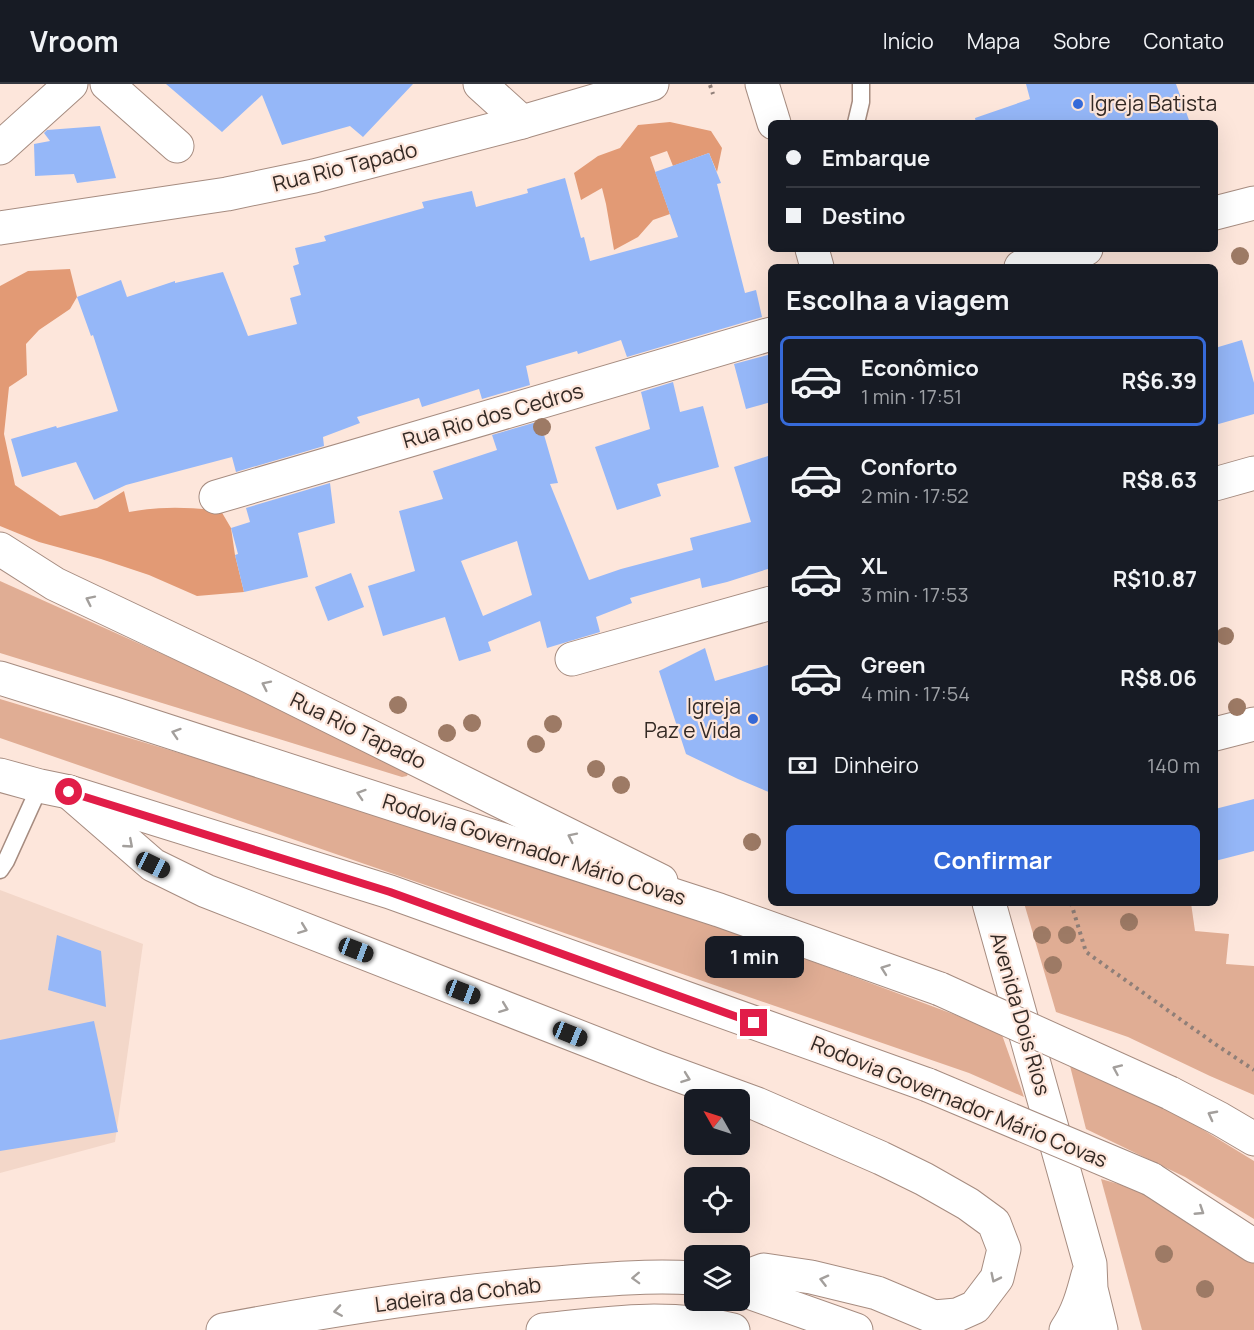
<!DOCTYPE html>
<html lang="pt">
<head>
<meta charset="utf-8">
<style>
  :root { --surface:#171b24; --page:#20242c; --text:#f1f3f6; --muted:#9ea1a6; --line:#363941; --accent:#366ad9 }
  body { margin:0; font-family:Manrope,sans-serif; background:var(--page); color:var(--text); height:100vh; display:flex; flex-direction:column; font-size:22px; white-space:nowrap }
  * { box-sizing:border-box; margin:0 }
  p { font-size:20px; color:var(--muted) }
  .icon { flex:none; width:33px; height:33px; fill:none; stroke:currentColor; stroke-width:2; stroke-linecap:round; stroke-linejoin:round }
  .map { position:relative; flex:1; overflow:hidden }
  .panel { position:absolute; left:768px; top:180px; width:450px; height:642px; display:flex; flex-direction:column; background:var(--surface); border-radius:9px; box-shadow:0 6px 24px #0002 }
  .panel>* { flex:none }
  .banner { position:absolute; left:768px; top:36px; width:450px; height:132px; border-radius:9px; box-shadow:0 6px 24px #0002; display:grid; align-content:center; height:132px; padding:0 18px; background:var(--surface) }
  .needle { width:39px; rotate:309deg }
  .controls { position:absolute; left:684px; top:1005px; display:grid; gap:12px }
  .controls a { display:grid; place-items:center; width:66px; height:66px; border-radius:9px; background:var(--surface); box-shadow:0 6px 24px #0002; font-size:30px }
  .end { position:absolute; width:27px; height:27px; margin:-14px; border:8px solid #e11d48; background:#fff; box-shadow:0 0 0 3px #fff }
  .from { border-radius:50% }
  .bubble { position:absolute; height:42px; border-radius:9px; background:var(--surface); box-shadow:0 6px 24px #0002; font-size:20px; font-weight:700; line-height:42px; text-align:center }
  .car { position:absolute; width:18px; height:36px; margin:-18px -9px; border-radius:8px; box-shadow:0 0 4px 2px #0007; background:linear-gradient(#222 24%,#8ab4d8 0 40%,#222 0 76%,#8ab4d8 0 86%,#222 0) }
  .banner b { display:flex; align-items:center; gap:21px; height:57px; font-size:22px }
  .banner b+b { border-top:2px solid var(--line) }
  .banner i { width:15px; height:15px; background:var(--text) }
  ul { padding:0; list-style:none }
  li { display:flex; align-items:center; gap:18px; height:90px; margin:0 12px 9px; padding:0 6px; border:3px solid transparent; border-radius:9px }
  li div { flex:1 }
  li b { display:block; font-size:22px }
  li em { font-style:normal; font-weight:700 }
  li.current { border-color:var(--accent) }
  li>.icon { width:54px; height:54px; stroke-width:1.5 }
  h2 { padding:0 18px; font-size:27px; line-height:72px }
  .pay { display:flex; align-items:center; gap:15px; height:66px; padding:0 18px; font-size:22px }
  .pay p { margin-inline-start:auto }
  .action { display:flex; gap:12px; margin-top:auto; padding:12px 18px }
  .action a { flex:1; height:69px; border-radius:9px; background:var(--accent); color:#fff; font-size:24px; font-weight:700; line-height:69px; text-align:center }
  header { display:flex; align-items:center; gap:36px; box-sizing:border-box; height:84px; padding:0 30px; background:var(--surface); border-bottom:2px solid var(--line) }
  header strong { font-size:28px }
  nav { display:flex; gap:33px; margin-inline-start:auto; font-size:21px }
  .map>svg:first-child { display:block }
</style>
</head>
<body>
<header>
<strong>Vroom</strong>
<nav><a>Início</a><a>Mapa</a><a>Sobre</a><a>Contato</a></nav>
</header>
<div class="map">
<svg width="1254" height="1246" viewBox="0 0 1254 1246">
  <rect width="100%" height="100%" fill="#fde6db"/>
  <!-- built -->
  <polygon fill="#f3d7c9" points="0,806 143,860 115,1058 0,1089"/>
  <!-- green -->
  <g fill="#e0ad94">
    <polygon points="0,497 238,604 409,687 407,692 402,693 0,569"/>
    <polygon points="0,615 531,775 651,817 1001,948 1024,1013 969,989 0,654"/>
    <polygon points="1024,819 1191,819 1195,847 1229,850 1226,880 1254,882 1254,1011 1210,992 1128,953 1056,928"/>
    <polygon points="1069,978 1119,999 1197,1042 1254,1077 1254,1135 1185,1093 1086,1045"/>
    <polygon points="1101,1095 1157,1111 1254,1174 1254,1246 1142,1246"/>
  </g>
  <!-- forest -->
  <g fill="#e29a75">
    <polygon points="670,38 711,47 722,64 717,88 709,69 673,82 667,67 650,73 670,130 653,136 638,153 614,166 606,120 602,104 581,116 574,89 598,72 620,64 638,41"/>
    <path d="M70 185 77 213 70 225 39 246 26 260 27 291 9 303 4 350 15 401 60 432 97 424 124 407 129 428C163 422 187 423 221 427L231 444 235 471 244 508 197 512 149 491 101 475 39 458 0 442V202L28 187Z"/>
  </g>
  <!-- building -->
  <g fill="#95b7f8" fill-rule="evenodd">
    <polygon points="166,0 413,0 363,53 350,42 282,61 262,11 222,48"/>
    <polygon points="1026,0 1176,0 1190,39 976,39 975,34 1030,15"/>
    <polygon points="100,42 116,94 77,99 74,90 35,92 34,60 50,57 44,49 47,46"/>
    <polygon points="709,69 721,99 717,100 745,209 756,206 762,233 627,273 621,256 578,270 577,267 526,282 530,301 482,315 479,305 422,323 419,314 357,333 360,339 323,353 324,362 236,388 232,373 126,401 94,416 76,378 22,393 11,355 56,342 57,344 118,327 93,251 91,252 77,213 121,196 127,213 175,197 175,199 223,188 248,252 297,240 290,214 301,211 293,182 299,180 295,164 326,157 324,152 424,124 422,118 472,107 476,123 528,109 527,105 565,94 581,154 584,153 590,177 678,153 655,88"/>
    <polygon points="1242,256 1254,299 1254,330 1215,341 1215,264"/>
    <polygon points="771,270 771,318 746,325 734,280"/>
    <polygon points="673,298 680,328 703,322 719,383 657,400 661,412 617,426 595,363 650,345 641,308"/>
    <path d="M540 337 558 399 550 400 589 496 621 485 693 466 690 454 751 438 734 383 771 371V484L727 498 702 504 700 494 630 514 632 519 596 533 600 548 547 564 540 537 488 558 491 567 459 577 445 533 383 552 368 502 415 487 399 427 443 415 433 387 497 366 492 351ZM517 457 532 511 483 532 461 477Z"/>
    <polygon points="330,399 335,439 298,449 308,493 244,508 235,471 238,470 231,444 250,438 246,424"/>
    <polygon points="351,489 364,523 328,537 315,503"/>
    <polygon points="705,564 715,597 771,580 771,709 738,695 686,670 659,587"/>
    <polygon points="1254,715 1254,767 1215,777 1215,725"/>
    <polygon points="57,851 101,867 106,923 48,906"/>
    <polygon points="94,937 118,1048 0,1067 0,956"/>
  </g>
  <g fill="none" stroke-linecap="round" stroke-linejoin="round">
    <!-- lane casing -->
    <g stroke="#a68c80" stroke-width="19">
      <g id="lane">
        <polyline points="856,39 861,18 861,0"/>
        <polyline points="0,786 6,777 40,702"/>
      </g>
    </g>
    <!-- street casing -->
    <g stroke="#a68c80" stroke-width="35">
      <g id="street">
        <polyline points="107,0 177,62"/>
        <polyline points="480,0 522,38"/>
        <polyline points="0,64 71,0"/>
        <polyline points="1215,129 1254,119"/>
        <polyline points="1021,183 1086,165"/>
        <polyline points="1215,400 1254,389"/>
        <polyline points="216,413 771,250"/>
        <polyline points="572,575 771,519"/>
        <polyline points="1215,650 1254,640"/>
      </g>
    </g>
    <!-- secondary casing -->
    <g stroke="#a68c80" stroke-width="35">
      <g id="secondary">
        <polyline points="762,0 774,39"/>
        <polyline points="0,144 227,110 314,92 522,38 652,0"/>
        <polyline points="812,165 817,183"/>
        <polyline points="0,465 55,500 251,593 661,797"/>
        <polyline points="989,819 1090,1180 1091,1205 1101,1246"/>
        <polyline points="740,1205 856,1246"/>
        <path d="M223 1246C329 1226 437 1209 544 1200 594 1196 644 1191 694 1194"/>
        <path d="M543 1246C609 1239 667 1230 733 1246"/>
        <path d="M1066 1246C1078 1229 1083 1210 1088 1191"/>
      </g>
    </g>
    <!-- highway casing -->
    <g stroke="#a68c80" stroke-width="35">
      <g id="highway">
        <polyline points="0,594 112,629 719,826 940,905"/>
        <polyline points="0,691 40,702 69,708 390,808 928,1001"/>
        <polyline points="69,708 153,781 206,807 656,983 757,1020 881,1074 924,1095 968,1120 994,1139 1004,1165 997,1194 975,1223 957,1231 934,1233 877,1209 811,1193 764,1186 740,1195"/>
        <polyline points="1170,1009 1220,1035 1254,1055"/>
        <polyline points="1151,1095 1254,1162"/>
      </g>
    </g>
    <!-- path -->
    <g stroke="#8f7f78" stroke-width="4" stroke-dasharray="3 4.5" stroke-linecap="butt">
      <polyline points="710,1 713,10"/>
      <polyline points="1071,819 1086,868 1215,960 1254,986"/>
    </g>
    <!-- lane -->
    <use href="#lane" stroke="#fff" stroke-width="16"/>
    <!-- street -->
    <use href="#street" stroke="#fff" stroke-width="33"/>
    <!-- secondary -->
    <use href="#secondary" stroke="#fff" stroke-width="33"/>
    <!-- highway -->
    <use href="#highway" stroke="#fff" stroke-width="33"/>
    <!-- highway-bridge casing -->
    <g stroke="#a68c80" stroke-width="35" stroke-linecap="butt">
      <g id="highway-bridge">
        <polyline points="940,905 1170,1009"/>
        <polyline points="928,1001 1151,1095"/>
      </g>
    </g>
    <!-- highway-bridge -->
    <use href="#highway-bridge" stroke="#fff" stroke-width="33"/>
  </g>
  <!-- trees -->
  <g fill="#9d7a65">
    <circle cx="1240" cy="172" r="9"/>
    <circle cx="542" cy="343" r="9"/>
    <circle cx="1225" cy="552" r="9"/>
    <circle cx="398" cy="621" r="9"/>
    <circle cx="1237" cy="623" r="9"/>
    <circle cx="472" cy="639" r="9"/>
    <circle cx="553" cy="640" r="9"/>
    <circle cx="447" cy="649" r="9"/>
    <circle cx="536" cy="660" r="9"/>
    <circle cx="596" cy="685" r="9"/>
    <circle cx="621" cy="701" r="9"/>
    <circle cx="752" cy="758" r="9"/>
    <circle cx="1129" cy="838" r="9"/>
    <circle cx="1042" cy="851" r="9"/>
    <circle cx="1067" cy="851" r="9"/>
    <circle cx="1053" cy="881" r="9"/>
    <circle cx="1164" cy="1170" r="9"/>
    <circle cx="1205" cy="1205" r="9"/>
  </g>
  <!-- one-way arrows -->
  <defs><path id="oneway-chevron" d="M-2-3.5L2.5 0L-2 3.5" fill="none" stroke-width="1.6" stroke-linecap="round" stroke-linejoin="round" transform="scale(1.5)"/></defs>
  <g stroke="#a39f9c">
    <use href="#oneway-chevron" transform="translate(90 516) rotate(-154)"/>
    <use href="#oneway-chevron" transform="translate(266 601) rotate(-154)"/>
    <use href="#oneway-chevron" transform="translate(176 649) rotate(-162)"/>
    <use href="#oneway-chevron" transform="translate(361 710) rotate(-162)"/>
    <use href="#oneway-chevron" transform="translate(572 753) rotate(-154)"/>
    <use href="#oneway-chevron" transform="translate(129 760) rotate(41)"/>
    <use href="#oneway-chevron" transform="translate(303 845) rotate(21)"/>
    <use href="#oneway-chevron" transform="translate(885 885) rotate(-160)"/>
    <use href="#oneway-chevron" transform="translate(504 924) rotate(21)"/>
    <use href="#oneway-chevron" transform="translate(1117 985) rotate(-156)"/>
    <use href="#oneway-chevron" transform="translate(686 994) rotate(20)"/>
    <use href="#oneway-chevron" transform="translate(1212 1031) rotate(-152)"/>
    <use href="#oneway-chevron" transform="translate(1200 1127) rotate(33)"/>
    <use href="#oneway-chevron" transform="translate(636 1194) rotate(178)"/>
    <use href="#oneway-chevron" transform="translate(995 1194) rotate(116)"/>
    <use href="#oneway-chevron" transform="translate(824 1196) rotate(-166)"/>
    <use href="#oneway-chevron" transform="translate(338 1227) rotate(171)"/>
  </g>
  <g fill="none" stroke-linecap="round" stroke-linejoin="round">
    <!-- route -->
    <polyline stroke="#e11d48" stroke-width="8" points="69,708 390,808 754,939"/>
  </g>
  <!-- markers -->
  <g fill="#366ad9" stroke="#fde6db" stroke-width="2">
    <circle cx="1078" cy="20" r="6"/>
    <circle cx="753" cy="635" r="6"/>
  </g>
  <g text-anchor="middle" stroke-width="4.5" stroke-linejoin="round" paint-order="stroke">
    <!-- poi labels -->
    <g font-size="21" fill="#332924" stroke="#fde6db" text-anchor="start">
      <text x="1090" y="27">Igreja Batista</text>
      <text x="741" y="630" text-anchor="end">Igreja<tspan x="741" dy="24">Paz e Vida</tspan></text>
    </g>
    <!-- street labels -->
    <g font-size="21" fill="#332924" stroke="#fde6db">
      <text transform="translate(345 83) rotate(-14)" y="7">Rua Rio Tapado</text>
      <text transform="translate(493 332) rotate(-16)" y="7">Rua Rio dos Cedros</text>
      <text transform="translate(358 647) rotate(26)" y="7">Rua Rio Tapado</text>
      <text transform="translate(534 766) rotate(18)" y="7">Rodovia Governador Mário Covas</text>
      <text transform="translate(1020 930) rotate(74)" y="7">Avenida Dois Rios</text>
      <text transform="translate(959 1018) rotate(22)" y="7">Rodovia Governador Mário Covas</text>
      <text transform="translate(458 1211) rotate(-7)" y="7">Ladeira da Cohab</text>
    </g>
  </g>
</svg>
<div class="controls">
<a><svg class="needle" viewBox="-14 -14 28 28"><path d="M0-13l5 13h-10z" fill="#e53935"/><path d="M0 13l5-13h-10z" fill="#9ea1a6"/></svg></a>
<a><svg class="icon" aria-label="locate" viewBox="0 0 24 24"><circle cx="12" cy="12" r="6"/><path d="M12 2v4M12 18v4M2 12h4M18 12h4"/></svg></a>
<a><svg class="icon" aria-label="layers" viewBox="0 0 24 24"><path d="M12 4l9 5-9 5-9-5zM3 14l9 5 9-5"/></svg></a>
</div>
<i class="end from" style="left:69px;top:708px"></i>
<i class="end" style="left:754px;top:939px"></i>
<div class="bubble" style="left:705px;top:852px;width:99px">1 min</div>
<i class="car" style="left:153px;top:781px;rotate:116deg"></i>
<i class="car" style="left:356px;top:866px;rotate:111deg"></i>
<i class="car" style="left:463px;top:908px;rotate:111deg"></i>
<i class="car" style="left:570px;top:950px;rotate:112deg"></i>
<div class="banner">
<b><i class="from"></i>Embarque</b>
<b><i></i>Destino</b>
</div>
<section class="panel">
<h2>Escolha a viagem</h2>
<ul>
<li class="current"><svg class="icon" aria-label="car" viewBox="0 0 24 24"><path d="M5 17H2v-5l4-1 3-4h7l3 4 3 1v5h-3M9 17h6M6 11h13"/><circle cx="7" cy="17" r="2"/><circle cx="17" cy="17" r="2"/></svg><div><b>Econômico</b><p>1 min · 17:51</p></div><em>R$6.39</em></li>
<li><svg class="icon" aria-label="car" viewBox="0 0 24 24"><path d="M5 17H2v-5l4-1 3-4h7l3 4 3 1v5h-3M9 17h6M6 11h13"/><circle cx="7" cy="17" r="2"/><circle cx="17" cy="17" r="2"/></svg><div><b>Conforto</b><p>2 min · 17:52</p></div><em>R$8.63</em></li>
<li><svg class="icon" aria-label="car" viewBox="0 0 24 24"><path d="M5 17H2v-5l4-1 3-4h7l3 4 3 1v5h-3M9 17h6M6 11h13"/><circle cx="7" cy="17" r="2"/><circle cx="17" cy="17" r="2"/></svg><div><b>XL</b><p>3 min · 17:53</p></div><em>R$10.87</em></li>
<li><svg class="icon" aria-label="car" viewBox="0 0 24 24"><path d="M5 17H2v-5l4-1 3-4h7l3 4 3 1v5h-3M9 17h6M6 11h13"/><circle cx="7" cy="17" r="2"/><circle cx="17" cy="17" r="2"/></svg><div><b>Green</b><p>4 min · 17:54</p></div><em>R$8.06</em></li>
</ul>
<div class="pay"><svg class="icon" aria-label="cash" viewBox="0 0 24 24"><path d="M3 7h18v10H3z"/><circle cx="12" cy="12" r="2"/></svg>Dinheiro<p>140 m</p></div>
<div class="action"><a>Confirmar</a></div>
</section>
</div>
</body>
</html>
